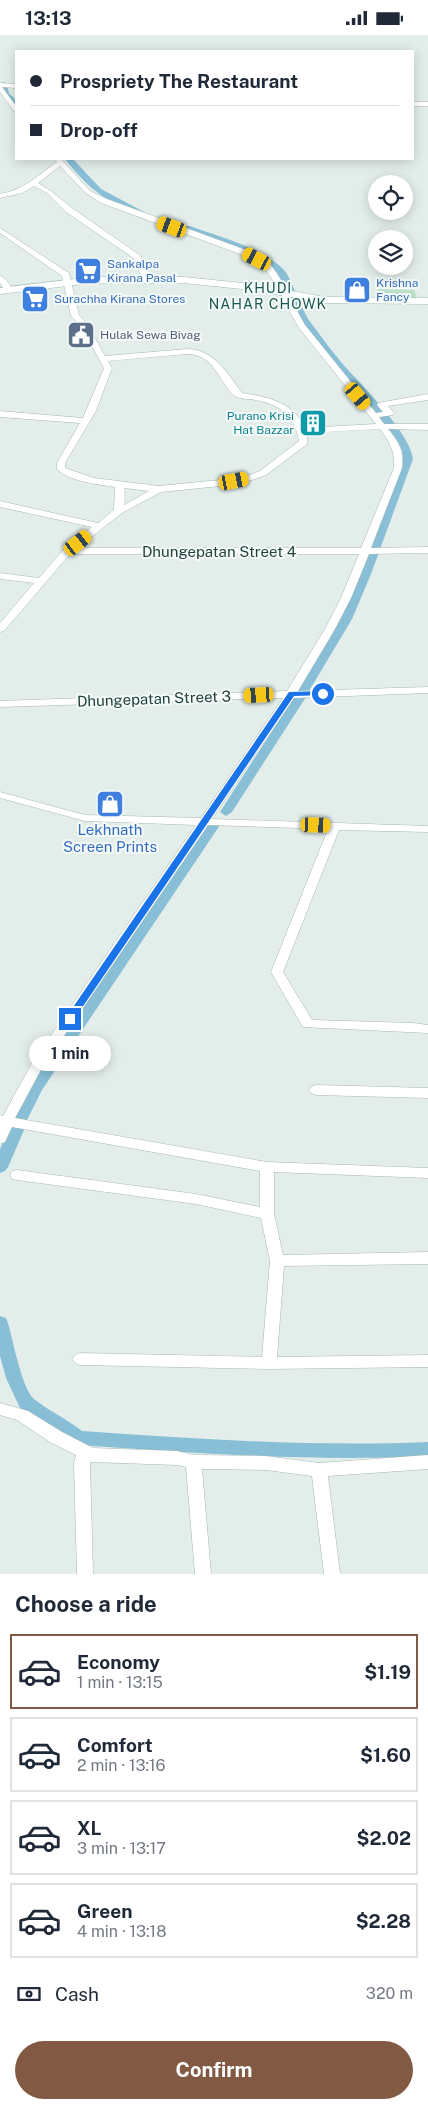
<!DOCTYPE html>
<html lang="en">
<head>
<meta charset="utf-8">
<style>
  :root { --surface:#fff; --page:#f6f6f7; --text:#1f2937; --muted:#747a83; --line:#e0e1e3; --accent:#825a44 }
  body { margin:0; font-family:"Public Sans",sans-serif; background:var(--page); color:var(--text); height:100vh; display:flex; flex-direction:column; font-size:19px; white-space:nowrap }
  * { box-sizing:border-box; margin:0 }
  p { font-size:16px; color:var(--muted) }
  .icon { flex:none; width:28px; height:28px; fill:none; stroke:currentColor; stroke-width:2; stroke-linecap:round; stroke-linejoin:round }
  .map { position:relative; height:1539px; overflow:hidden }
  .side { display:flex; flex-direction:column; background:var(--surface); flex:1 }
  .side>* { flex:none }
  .banner { position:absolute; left:15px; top:15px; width:399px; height:110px; border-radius:0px; box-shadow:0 2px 12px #0003; display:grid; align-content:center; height:110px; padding:0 15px; background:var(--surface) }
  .controls { position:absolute; left:368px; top:140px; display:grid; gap:10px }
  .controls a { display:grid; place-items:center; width:45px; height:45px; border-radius:50%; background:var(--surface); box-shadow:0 2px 12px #0003; font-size:25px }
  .end { position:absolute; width:22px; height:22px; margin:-11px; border:6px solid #1a73e8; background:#fff; box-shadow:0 0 0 2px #fff }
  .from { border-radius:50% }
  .bubble { position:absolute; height:35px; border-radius:18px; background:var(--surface); box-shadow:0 2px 12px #0003; font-size:16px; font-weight:700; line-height:35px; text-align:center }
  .car { position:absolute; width:15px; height:30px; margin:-15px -8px; border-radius:6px; box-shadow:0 0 4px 1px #0007; background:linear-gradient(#f5c518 24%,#345 0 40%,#f5c518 0 76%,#345 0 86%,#f5c518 0) }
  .banner b { display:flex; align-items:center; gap:18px; height:48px; font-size:19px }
  .banner b+b { border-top:1px solid var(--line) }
  .banner i { width:12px; height:12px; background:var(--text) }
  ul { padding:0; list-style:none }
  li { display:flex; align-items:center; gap:15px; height:75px; margin:0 10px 8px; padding:0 5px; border:2px solid var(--line); border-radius:0px }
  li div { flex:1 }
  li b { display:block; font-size:19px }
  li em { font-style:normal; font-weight:700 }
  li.selected { border-color:var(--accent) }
  li>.icon { width:45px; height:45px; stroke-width:1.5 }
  h2 { padding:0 15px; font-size:22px; line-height:60px }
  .pay { display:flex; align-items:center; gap:12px; height:55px; padding:0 15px; font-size:19px }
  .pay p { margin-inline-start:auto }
  .cta { display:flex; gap:10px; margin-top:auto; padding:10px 15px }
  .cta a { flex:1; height:58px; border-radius:30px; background:var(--accent); color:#fff; font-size:20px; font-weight:700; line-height:58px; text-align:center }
  .status { display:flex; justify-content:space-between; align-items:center; height:35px; padding:0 25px; background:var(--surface); direction:ltr }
  .status svg { height:14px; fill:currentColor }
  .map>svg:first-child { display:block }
</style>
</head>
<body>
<div class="status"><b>13:13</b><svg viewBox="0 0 49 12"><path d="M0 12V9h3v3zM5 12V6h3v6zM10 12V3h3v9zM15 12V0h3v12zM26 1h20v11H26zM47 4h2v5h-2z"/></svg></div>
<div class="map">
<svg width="428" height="1539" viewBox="0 0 428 1539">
  <rect width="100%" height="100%" fill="#e3eeeb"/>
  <!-- green -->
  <polygon fill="#bbe0ca" points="378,254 414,255 417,263 378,263"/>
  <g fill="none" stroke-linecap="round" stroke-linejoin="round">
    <!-- canal -->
    <g fill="#88bfd6" fill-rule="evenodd">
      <polygon points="4,47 7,49 9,58 16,65 16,71 4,59 1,49"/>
      <path d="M65 124H73L101 154 144 177C138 181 132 177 126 174 99 162 83 147 65 124Z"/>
      <path d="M184 191H190C219 202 261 212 283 234 291 241 301 275 311 288 321 301 331 315 341 327 360 349 410 397 413 424L371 539 352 584 309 656 303 659 306 662 232 777 226 781 220 777 294 662 300 659 297 656 340 584 361 539 403 424 402 415 397 405 378 381 334 330 301 286 291 269 277 237 255 222 184 195Z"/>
      <polygon points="214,786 220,790 42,1055 25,1089 20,1090 15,1089 13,1085 30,1049 210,787"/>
      <polygon points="16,1090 21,1091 24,1095 8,1132 5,1136 0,1138 0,1114 11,1091"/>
      <path d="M0 1281 6 1283 8 1288C13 1305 22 1354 34 1364 49 1376 67 1384 82 1396 197 1404 313 1412 428 1407V1421C312 1427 194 1418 78 1410L72 1408 55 1394 20 1373 6 1343 0 1321Z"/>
    </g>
    <!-- minor casing -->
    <g stroke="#a5b7b3" stroke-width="1">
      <g id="minor">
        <polygon points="0,48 16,49 16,53 2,52 16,71 16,77 14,76 0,57"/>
        <rect x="412" y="67" width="16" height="4"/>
        <path d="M55 124H61L90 156 107 164 246 215 271 230 289 257 292 267 305 290 376 378 383 377 377 370 378 368 428 359V365L388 371 394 378 393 380 379 382 384 389H428V395L388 394C399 407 404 416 402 433L371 513 428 512V518L369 519 351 563 335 594 298 656 428 652V658L294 663 212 784 428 791V797L339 795 283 937 312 985 413 988 428 990V998L303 992 271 937 328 794 208 790 42 1033 15 1083 267 1127 428 1133V1143L274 1137V1179L283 1220 428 1217V1229L284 1231 277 1322 428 1320V1332L269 1334 80 1330 75 1328 72 1324 75 1320 80 1318 262 1322 270 1226 261 1183 196 1169 17 1145 12 1144 10 1140 12 1136 17 1135 196 1159 260 1172V1136L12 1092 5 1107 0 1109V1080L3 1081 32 1028 196 790 85 786 0 763V757L85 780 201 783 283 663 0 672V666L287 656 325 594 341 563 359 519H70L4 596 0 597V588L34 548 0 544V538L39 543 64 514 92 492 0 472V466L98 488 114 475 115 452C97 449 71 447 57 434V428L80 388 0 382V376L83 383 104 333 80 290 71 281 62 241 0 198V193L69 238 79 280 87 289 105 321 187 314C214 314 228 339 242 358 269 362 293 367 305 393L376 389 299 293 284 267 281 257 265 234 240 219 101 168 86 158 60 131 38 148 51 156 72 173 141 221 150 244 149 246 142 244 135 224 66 177 47 158 34 151 22 158 0 163V159C24 155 38 140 57 127ZM187 319C215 319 219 348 235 361 239 364 246 364 250 364 279 369 294 377 299 406L260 436 247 441 220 445 159 451 94 443 65 433V428L96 376 112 333 108 326ZM380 394C390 408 395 416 394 433L361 513H77L122 478 161 457 220 451 252 445 266 440 307 409V398ZM124 453 149 456 124 470Z"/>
        <path d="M0 241C5 242 13 252 12 257H6L0 248Z"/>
        <polygon points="316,1050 428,1053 428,1063 316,1060 311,1058 309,1055 311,1052"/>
        <polygon points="0,1368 28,1376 62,1397 93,1413 177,1416 194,1420 266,1421 319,1428 428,1420 428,1434 328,1441 340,1539 324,1539 312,1441 266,1435 202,1434 211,1539 195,1539 186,1432 177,1430 91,1427 90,1429 93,1539 77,1539 74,1429 76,1420 50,1407 17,1385 0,1380"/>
      </g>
    </g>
    <!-- secondary casing -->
    <g stroke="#a1bbb5" stroke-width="1">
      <polygon id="secondary" points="92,242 184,242 252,249 325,262 428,263 428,269 325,268 252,255 184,248 92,248 0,259 0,253"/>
    </g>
    <!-- minor -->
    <use href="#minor" fill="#fff" fill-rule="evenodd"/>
    <!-- secondary -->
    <use href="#secondary" fill="#fff" fill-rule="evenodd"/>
  </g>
  <!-- route -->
  <polygon fill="#1a73e8" points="323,656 326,657 326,660 294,661 73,986 67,986 67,981 289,657"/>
  <!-- icons -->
  <defs>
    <g id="supermarket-square" transform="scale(1.4375)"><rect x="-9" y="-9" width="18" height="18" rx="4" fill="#3f7fe0" stroke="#f4faf8"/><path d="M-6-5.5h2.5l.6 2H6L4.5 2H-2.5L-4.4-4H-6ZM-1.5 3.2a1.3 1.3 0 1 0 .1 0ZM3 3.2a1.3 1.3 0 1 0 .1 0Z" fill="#fff"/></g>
    <g id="shop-square" transform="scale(1.4375)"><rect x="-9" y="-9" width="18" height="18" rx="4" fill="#3f7fe0" stroke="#f4faf8"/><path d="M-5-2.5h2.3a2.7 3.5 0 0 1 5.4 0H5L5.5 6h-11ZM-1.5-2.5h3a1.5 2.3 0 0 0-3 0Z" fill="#fff"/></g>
    <g id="civic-square" transform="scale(1.4375)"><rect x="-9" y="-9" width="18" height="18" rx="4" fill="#5c6f8a" stroke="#f4faf8"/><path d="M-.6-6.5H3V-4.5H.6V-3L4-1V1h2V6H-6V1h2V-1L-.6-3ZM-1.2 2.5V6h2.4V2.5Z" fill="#fff"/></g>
    <g id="building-square" transform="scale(1.4375)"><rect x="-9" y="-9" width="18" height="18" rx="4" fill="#0f9aa8" stroke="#f4faf8"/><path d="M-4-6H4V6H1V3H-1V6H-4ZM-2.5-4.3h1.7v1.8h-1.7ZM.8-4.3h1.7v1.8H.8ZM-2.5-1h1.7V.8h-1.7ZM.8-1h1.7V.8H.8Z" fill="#fff"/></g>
  </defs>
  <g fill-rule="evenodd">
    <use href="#supermarket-square" x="88" y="236"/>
    <use href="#shop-square" x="357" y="255"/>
    <use href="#supermarket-square" x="35" y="264"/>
    <use href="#civic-square" x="81" y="300"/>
    <use href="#building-square" x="313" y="388"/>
    <use href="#shop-square" x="110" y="769"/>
  </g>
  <g text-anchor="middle" stroke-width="4" stroke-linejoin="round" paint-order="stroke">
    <!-- far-shop labels -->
    <g font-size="12" fill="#366cbe" stroke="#f4faf8" text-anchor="start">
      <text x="107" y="233">Sankalpa<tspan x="107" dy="14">Kirana Pasal</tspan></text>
      <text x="376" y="252">Krishna<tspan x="376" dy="14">Fancy</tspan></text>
      <text x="54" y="268">Surachha Kirana Stores</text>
    </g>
    <!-- far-service labels -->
    <g font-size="12" fill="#4e5e75" stroke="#f4faf8" text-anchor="start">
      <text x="100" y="304">Hulak Sewa Bivag</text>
    </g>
    <!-- far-culture labels -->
    <g font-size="12" fill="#0d838f" stroke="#f4faf8" text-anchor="end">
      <text x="294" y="385">Purano Krisi<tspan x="294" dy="14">Hat Bazzar</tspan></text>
    </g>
    <!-- far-neighbourhood labels -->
    <g font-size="14" letter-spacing="1" fill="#1b554f" stroke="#f4faf8">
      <text x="268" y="258">KHUDI<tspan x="268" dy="16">NAHAR CHOWK</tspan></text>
    </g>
    <!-- street labels -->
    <g font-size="15" fill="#21413d" stroke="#f4faf8">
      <text x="219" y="522">Dhungepatan Street 4</text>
      <text transform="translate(154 664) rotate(-2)" y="5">Dhungepatan Street 3</text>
    </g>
    <!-- shop labels -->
    <g font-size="15" fill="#366cbe" stroke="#f4faf8">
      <text x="110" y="800">Lekhnath<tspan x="110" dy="17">Screen Prints</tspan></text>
    </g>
  </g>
</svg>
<div class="controls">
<a><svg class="icon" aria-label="locate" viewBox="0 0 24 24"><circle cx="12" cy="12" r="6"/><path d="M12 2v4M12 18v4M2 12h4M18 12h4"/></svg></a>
<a><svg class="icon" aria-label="layers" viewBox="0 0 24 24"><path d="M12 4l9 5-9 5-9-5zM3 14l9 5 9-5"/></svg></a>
</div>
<i class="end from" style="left:323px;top:659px"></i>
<i class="end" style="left:70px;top:984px"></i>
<div class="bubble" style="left:29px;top:1001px;width:82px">1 min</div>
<i class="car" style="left:172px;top:192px;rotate:290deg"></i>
<i class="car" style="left:257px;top:224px;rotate:297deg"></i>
<i class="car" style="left:358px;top:361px;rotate:140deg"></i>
<i class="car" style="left:234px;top:446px;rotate:79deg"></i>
<i class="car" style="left:78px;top:508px;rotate:52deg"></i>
<i class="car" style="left:259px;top:660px;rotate:267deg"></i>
<i class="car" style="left:316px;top:790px;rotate:92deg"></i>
<div class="banner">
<b><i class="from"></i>Prospriety The Restaurant</b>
<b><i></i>Drop-off</b>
</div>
</div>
<section class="side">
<h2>Choose a ride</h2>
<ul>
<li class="selected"><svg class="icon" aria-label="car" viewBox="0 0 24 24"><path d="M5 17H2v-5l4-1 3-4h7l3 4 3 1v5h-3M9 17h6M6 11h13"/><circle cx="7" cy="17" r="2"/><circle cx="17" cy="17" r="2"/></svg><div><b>Economy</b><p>1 min · 13:15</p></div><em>$1.19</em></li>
<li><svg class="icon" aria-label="car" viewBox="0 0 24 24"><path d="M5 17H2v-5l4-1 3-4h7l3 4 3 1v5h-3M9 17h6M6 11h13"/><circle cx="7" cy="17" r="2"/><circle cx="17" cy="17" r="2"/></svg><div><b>Comfort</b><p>2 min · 13:16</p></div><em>$1.60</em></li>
<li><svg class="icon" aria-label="car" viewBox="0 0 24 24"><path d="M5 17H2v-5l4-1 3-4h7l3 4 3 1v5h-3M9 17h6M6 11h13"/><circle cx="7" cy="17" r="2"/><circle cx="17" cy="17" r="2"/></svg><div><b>XL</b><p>3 min · 13:17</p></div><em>$2.02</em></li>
<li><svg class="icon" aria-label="car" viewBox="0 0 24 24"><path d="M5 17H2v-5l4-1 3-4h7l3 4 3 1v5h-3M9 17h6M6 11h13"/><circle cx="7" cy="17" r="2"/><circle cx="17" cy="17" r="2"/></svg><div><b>Green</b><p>4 min · 13:18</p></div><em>$2.28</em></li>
</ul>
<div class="pay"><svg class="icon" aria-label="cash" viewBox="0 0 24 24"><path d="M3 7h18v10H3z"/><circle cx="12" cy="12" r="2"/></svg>Cash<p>320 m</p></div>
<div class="cta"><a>Confirm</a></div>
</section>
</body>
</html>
